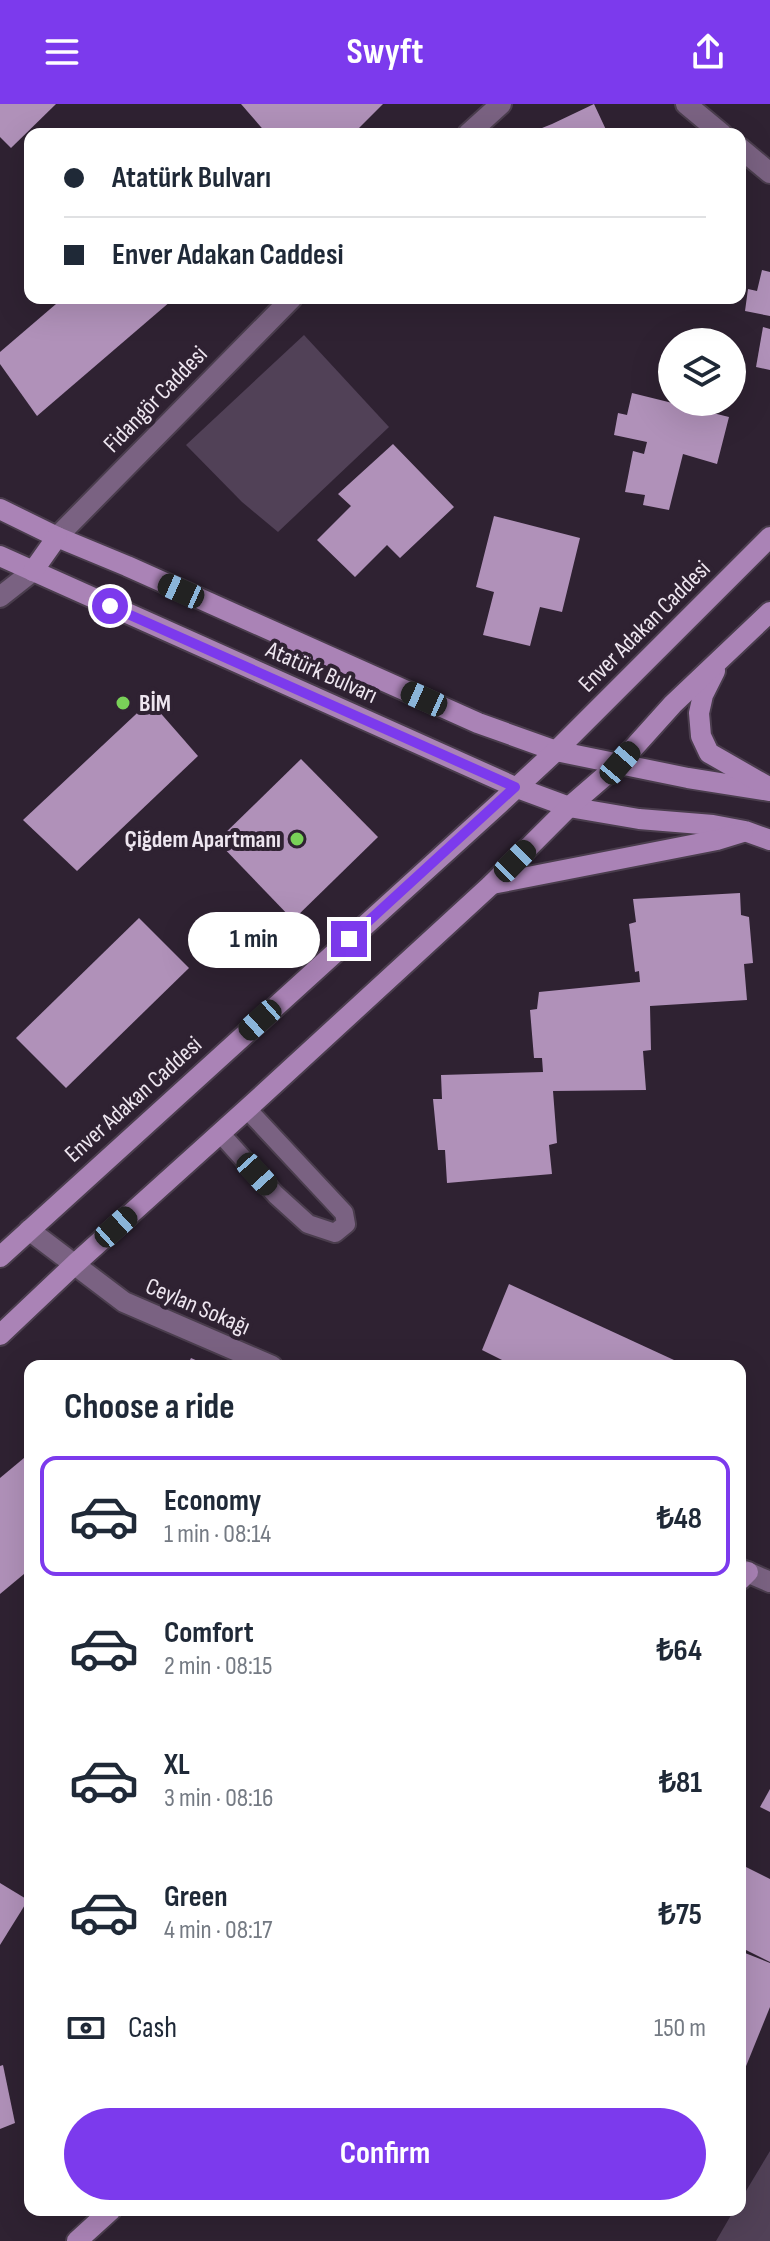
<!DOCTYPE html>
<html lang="en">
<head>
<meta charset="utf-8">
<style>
  :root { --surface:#fff; --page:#f2f2f3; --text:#1f2937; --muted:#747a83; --line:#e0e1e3; --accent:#7c3aed }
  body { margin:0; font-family:"Sofia Sans Condensed",sans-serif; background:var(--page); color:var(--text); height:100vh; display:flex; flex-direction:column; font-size:30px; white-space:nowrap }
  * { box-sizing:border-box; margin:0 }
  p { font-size:26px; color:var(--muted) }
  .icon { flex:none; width:44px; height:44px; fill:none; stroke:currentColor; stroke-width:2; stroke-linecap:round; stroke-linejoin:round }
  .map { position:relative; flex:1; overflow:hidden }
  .drawer { position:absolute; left:24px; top:1256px; width:722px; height:856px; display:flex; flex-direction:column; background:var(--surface); border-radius:16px; box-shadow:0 8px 32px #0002 }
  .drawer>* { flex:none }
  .top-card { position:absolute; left:24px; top:24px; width:722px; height:176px; border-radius:16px; box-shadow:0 8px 32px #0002; display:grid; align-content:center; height:176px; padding:0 40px; background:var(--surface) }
  .fabs { position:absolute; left:658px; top:224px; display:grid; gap:16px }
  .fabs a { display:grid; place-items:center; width:88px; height:88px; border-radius:50%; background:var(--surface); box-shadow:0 8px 32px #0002; font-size:40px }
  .end { position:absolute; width:36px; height:36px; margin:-18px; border:10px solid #7c3aed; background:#fff; box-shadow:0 0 0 4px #fff }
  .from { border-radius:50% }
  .bubble { position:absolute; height:56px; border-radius:28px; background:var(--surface); box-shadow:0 8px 32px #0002; font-size:26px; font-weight:700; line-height:56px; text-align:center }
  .car { position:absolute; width:24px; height:48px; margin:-24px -12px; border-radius:10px; box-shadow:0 0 6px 2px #0007; background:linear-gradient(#222 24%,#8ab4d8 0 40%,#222 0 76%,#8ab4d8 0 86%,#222 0) }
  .top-card b { display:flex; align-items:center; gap:28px; height:76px; font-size:30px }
  .top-card b+b { border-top:2px solid var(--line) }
  .top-card i { width:20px; height:20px; background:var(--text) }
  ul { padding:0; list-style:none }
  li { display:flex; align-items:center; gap:24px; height:120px; margin:0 16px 12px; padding:0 24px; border:4px solid transparent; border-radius:16px }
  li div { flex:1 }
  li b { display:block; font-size:30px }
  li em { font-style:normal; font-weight:700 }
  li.selected { border-color:var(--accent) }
  li>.icon { width:72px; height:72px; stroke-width:1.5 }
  h2 { padding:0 40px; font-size:36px; line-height:96px }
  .pay { display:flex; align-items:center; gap:20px; height:88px; padding:0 40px; font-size:30px }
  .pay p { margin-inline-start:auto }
  .button { display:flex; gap:16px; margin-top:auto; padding:16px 40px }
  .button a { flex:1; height:92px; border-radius:48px; background:var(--accent); color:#fff; font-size:32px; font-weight:700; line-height:92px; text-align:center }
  header { display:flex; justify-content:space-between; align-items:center; height:104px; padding:0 40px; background:var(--accent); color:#fff; font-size:36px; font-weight:700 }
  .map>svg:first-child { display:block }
</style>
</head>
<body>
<header><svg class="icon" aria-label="menu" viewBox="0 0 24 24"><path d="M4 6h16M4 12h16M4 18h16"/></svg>Swyft<svg class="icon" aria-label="share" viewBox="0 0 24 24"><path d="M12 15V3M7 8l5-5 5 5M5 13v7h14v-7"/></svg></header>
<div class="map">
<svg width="770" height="2137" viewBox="0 0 770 2137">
  <rect width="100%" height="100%" fill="#2f2232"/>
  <!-- green -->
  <g fill="#514157">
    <polygon points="304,231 389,323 278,428 242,398 186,341"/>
    <polygon points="770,2047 770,2137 716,2137 734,2106 740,2106 740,2097"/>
  </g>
  <!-- building -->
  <g fill="#b091b9">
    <polygon points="0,0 56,0 11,44 0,33"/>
    <polygon points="241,0 383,0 353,30 267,30"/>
    <polygon points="594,0 608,30 527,30 552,20"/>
    <polygon points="762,166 770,168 770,212 745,207 748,185 757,187"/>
    <polygon points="63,194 167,194 171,197 37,312 0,260 0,248"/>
    <polygon points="763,223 770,225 770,266 756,263"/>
    <polygon points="632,289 729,313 717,360 683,350 669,406 643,401 645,391 625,388 633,347 644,350 647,338 614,331 618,309 627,311"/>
    <polygon points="393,340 454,403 400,454 387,441 355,473 317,436 351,402 338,390"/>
    <polygon points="494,412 580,434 562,508 540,503 530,542 483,531 494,488 476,483"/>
    <polygon points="150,597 198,652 77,767 23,716"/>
    <polygon points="301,655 378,733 293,816 217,737"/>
    <polygon points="740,789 741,811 749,813 753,859 744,860 747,896 650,902 651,946 643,947 646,986 553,987 557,1039 549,1041 552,1070 447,1079 445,1046 438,1046 433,995 442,995 441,971 543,968 542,954 534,954 530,906 537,905 539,888 640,878 639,867 635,868 629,820 636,818 633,795"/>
    <polygon points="139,814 189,864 66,984 16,934"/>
    <polygon points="509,1180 687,1262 514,1262 482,1246"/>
    <polygon points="191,1254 209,1262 187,1262"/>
    <polygon points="30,1349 30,1465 0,1490 0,1374"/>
    <polygon points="770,1685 770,1708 760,1703"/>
    <polygon points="740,1760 770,1775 770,1858 740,1843"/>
    <polygon points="0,1779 28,1796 0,1841"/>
    <polygon points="740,1847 770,1859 770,1903 740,1977"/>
    <polygon points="3,1961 15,2019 0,2025 0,1962"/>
  </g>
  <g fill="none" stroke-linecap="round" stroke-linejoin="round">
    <!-- lane casing -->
    <g stroke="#4a3d4d" stroke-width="22">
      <polyline id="lane" points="220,1029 276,1091 308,1120 335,1129 346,1120 344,1109 247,1005"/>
    </g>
    <!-- street casing -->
    <g stroke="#4a3d4d" stroke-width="24">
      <g id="street">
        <polyline points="686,0 722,30"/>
        <polyline points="468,30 501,0"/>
        <polyline points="740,44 770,69"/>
        <polyline points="57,433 292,194"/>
        <polyline points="0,493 33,467"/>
        <polyline points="29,1126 124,1198 272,1262"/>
        <polyline points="740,1465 770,1478"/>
      </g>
    </g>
    <!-- secondary casing -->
    <g stroke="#4a3d4d" stroke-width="24">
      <g id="secondary">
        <polyline points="0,405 57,433 127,462 478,619 556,647 688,674 770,687"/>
        <polyline points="0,452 515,683 569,703 639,715 713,721 745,727 770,736"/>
        <polyline points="33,467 57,433"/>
        <polyline points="715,567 703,591 699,609 701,632 709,649 765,681"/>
        <polyline points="492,780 717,736 743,728"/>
        <polyline points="0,1153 500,699 556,647 770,433"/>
        <polyline points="0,1231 75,1160 247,1005 492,780 569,703 620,659 673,600 770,508"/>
        <polyline points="740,1476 748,1468"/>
        <polyline points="77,2137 111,2106"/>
      </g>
    </g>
    <!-- lane -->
    <use href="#lane" stroke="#7a6282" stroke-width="18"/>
    <!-- street -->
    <use href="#street" stroke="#7a6282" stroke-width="20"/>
    <!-- secondary -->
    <use href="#secondary" stroke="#aa83b6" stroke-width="20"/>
  </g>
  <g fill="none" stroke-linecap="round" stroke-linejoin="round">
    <!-- route -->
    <polyline stroke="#7c3aed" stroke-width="10" points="110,502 515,683 349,835"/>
  </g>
  <!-- markers -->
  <g fill="#79d158" stroke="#2f2232" stroke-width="3">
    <circle cx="123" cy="599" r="8"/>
    <circle cx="297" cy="735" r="8"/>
  </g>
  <g text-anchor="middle" stroke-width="8" stroke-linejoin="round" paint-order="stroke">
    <!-- street labels -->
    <g font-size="24" fill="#eee6f0" stroke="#2f2232">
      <text transform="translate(155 295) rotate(-46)" y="8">Fidangör Caddesi</text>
      <text transform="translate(644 522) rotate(-45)" y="8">Enver Adakan Caddesi</text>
      <text transform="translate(322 568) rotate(24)" y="8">Atatürk Bulvarı</text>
      <text transform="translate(133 995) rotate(-42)" y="8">Enver Adakan Caddesi</text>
      <text transform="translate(198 1202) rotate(23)" y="8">Ceylan Sokağı</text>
    </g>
    <!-- poi labels -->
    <g font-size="24" font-weight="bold" fill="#eee6f0" stroke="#2f2232" text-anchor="start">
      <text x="139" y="607">BİM</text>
      <text x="281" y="743" text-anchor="end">Çiğdem Apartmanı</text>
    </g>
  </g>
</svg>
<div class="fabs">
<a><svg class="icon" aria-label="layers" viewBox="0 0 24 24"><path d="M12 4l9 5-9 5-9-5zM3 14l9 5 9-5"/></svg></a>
</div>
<i class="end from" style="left:110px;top:502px"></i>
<i class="end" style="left:349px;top:835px"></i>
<div class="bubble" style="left:188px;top:808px;width:132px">1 min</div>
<i class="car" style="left:181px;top:487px;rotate:294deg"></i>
<i class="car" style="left:424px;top:595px;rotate:294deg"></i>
<i class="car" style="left:620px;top:659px;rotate:41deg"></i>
<i class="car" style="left:515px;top:757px;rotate:45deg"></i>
<i class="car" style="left:260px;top:916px;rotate:228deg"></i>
<i class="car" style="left:257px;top:1070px;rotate:138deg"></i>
<i class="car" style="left:116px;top:1123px;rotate:48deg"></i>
<div class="top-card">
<b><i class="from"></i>Atatürk Bulvarı</b>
<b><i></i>Enver Adakan Caddesi</b>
</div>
<section class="drawer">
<h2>Choose a ride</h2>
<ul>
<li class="selected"><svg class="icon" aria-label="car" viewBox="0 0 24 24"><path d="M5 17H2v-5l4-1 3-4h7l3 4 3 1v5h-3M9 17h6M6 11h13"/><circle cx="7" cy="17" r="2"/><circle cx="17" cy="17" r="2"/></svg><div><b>Economy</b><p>1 min · 08:14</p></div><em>₺48</em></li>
<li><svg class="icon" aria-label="car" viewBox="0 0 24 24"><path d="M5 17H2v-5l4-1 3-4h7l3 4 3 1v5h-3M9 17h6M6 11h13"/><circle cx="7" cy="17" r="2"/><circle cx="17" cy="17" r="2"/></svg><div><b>Comfort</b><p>2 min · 08:15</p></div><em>₺64</em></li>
<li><svg class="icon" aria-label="car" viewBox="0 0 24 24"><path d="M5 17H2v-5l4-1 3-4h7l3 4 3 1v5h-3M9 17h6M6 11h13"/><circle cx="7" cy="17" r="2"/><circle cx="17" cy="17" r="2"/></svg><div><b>XL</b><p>3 min · 08:16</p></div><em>₺81</em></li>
<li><svg class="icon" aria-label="car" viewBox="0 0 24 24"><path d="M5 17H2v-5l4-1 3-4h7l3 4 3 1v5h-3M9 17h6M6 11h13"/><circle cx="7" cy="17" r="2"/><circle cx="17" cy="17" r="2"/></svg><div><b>Green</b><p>4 min · 08:17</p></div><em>₺75</em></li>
</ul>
<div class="pay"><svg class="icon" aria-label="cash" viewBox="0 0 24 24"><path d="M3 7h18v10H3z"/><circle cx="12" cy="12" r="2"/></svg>Cash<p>150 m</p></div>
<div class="button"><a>Confirm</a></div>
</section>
</div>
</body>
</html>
